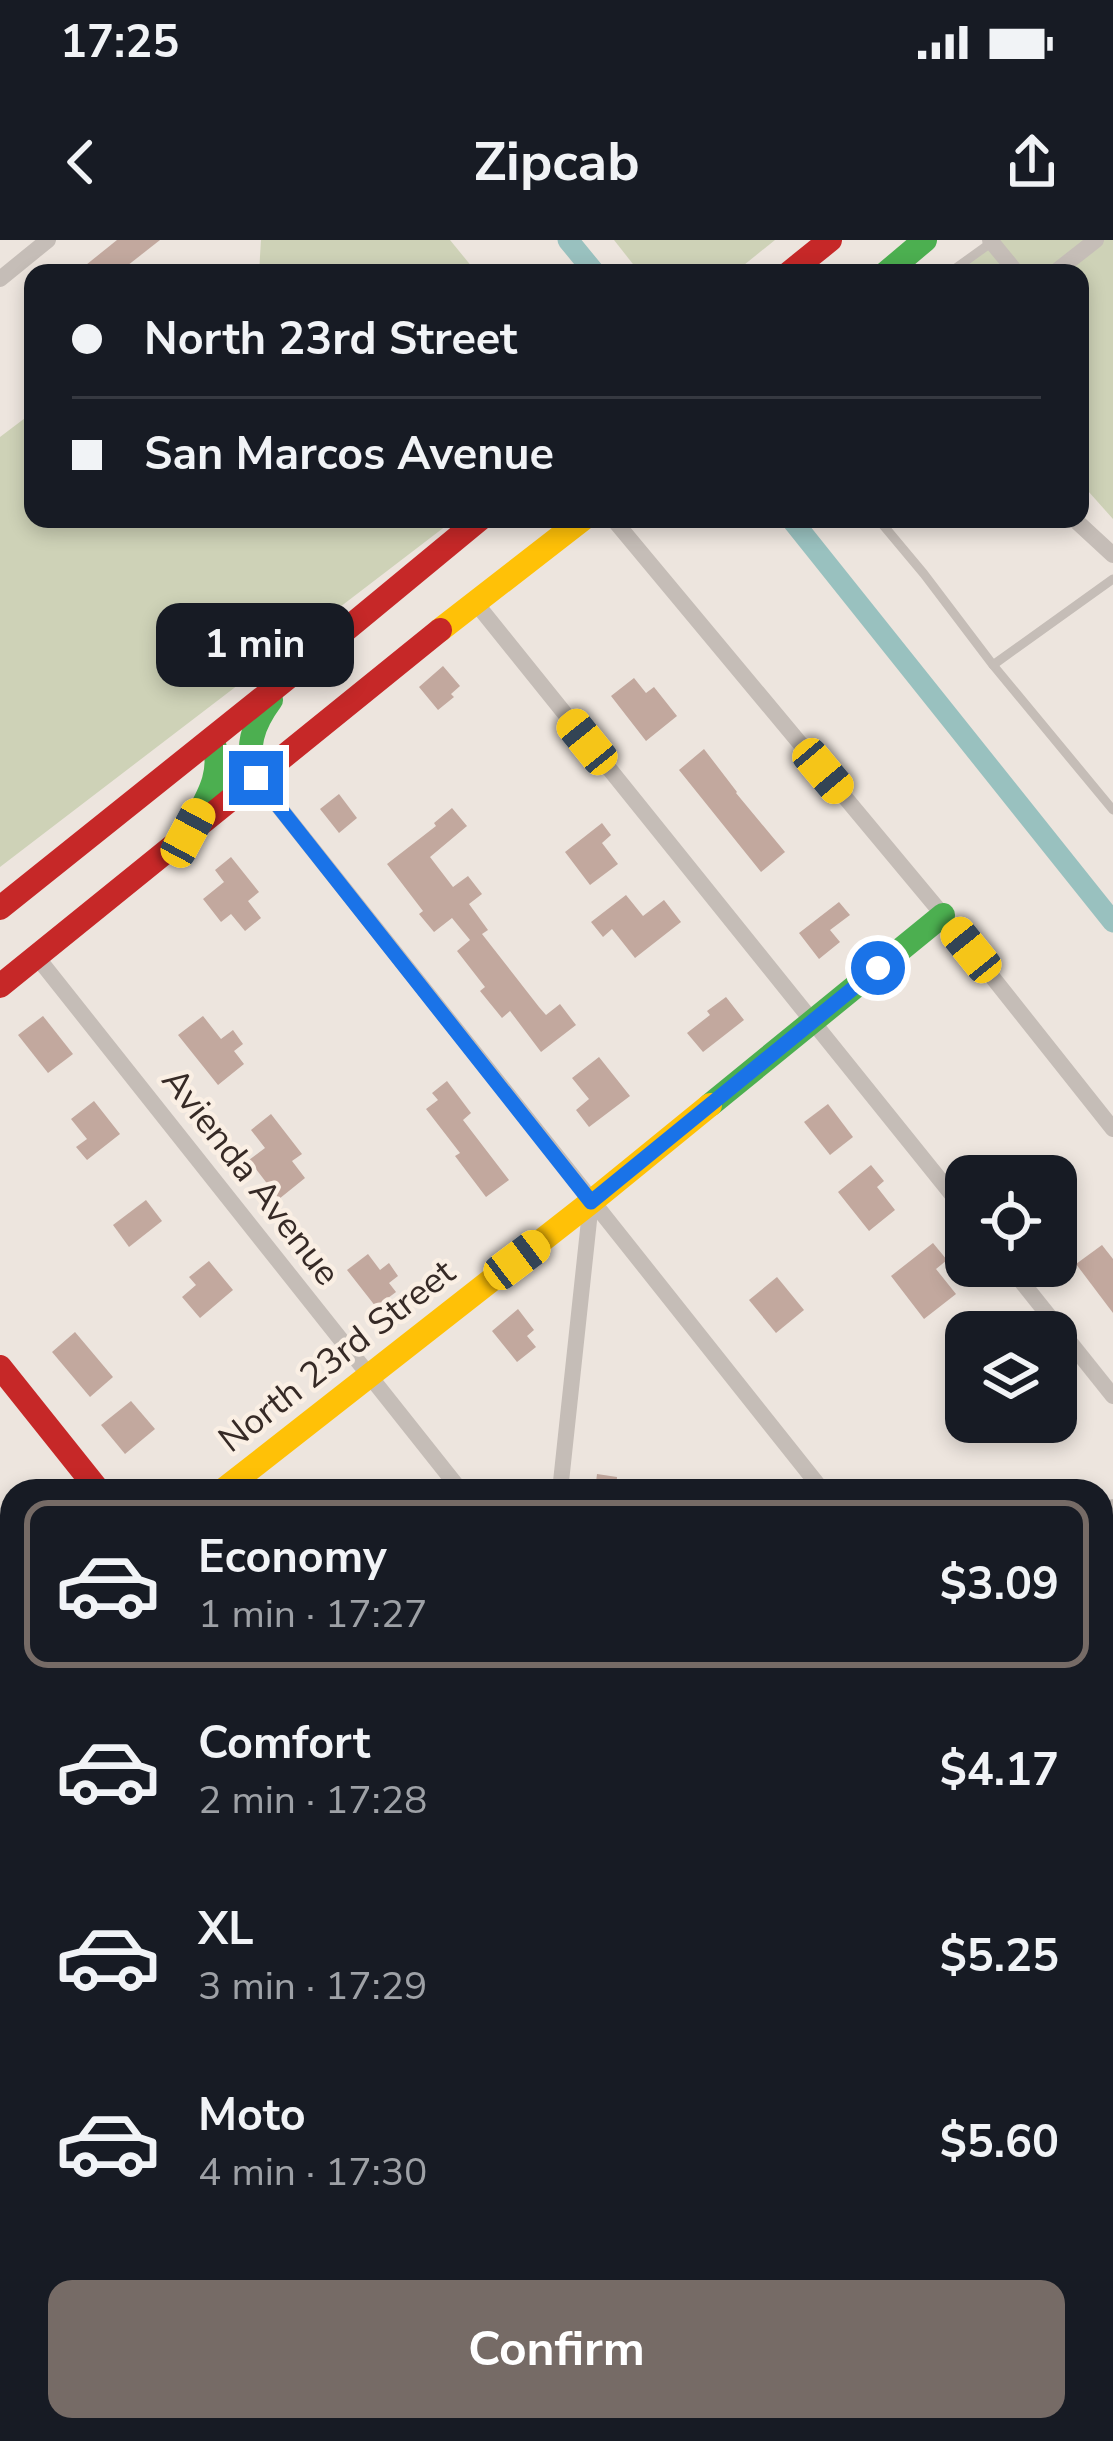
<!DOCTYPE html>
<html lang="en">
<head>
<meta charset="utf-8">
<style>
  :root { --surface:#171b24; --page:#20242c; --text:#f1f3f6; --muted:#9ea1a6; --line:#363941; --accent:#766b66 }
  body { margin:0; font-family:"Nunito Sans",sans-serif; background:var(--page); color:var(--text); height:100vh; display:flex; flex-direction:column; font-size:45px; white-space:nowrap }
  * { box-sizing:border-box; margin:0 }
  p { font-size:39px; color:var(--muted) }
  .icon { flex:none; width:66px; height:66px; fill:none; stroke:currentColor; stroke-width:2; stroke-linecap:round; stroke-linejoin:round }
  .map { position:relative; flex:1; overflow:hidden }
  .drawer { position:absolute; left:0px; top:1239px; width:1113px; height:963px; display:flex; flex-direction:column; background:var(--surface); border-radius:36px 36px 0 0; box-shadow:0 6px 18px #0003 }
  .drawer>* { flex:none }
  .top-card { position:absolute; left:24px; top:24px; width:1065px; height:264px; border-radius:24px; box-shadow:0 6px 18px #0003; display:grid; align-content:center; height:264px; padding:0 48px; background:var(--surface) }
  .controls { position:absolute; left:945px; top:915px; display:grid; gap:24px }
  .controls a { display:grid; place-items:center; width:132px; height:132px; border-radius:24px; background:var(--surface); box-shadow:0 6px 18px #0003; font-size:60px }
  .end { position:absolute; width:54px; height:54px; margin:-27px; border:15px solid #1a73e8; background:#fff; box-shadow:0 0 0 6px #fff }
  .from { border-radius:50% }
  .bubble { position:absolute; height:84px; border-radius:24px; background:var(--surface); box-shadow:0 6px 18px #0003; font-size:39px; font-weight:700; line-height:84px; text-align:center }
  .car { position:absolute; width:36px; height:72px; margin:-36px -18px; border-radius:15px; box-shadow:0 0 9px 3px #0007; background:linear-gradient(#f5c518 24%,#345 0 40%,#f5c518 0 76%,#345 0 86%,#f5c518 0) }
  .top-card b { display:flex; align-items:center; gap:42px; height:114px; font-size:45px }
  .top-card b+b { border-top:3px solid var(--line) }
  .top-card i { width:30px; height:30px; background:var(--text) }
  ul { padding:21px 0 0; list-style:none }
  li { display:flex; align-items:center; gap:36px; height:168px; margin:0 24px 18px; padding:0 24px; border:6px solid transparent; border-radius:24px }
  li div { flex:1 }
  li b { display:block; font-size:45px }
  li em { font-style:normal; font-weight:700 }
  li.on { border-color:var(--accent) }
  li>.icon { width:108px; height:108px; stroke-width:1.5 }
  .action { display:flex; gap:24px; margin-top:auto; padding:24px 48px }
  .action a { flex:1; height:138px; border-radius:24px; background:var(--accent); color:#fff; font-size:48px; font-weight:700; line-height:138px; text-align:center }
  .status { display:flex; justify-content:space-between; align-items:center; height:84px; padding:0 60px; background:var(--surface); direction:ltr }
  .status svg { height:33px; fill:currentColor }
  header { display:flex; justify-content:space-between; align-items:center; height:156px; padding:0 48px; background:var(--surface); font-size:54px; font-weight:700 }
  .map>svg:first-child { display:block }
</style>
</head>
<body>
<div class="status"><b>17:25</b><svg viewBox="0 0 49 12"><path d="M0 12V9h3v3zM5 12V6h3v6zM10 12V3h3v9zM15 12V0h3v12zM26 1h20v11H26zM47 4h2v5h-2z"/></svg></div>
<header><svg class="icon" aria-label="back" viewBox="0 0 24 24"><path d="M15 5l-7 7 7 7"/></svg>Zipcab<svg class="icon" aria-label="share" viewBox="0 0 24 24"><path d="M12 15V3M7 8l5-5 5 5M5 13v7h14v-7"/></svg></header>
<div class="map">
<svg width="1113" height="2201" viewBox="0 0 1113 2201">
  <rect width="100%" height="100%" fill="#ede5de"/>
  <!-- green -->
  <g fill="#ced2b7">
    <polygon points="261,0 450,0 477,33 259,33"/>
    <polygon points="614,0 775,0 734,33 640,33"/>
    <polygon points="988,0 1113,0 1113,279 1080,242 1080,33 956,33"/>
    <polygon points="33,172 33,279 455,279 0,627 0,197"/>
  </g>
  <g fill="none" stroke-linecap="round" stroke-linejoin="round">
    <!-- canal -->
    <g stroke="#99c1bf" stroke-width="21">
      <polyline points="568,0 595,33"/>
      <polyline points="791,279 1113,682"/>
    </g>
  </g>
  <!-- building -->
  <g fill="#c2a89e">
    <polygon points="117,0 160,0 118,33 76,33"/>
    <polygon points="443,426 460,446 451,454 454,457 438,470 419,447"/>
    <polygon points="634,438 646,453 654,447 677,476 646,501 611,456"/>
    <polygon points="704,509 737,552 736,553 785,612 761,632 679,530"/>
    <polygon points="339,554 357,578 339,593 320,569"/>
    <polygon points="452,568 467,586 430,617 453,647 468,636 482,654 469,664 488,690 482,694 539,767 546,775 560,764 576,785 541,812 510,771 502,778 480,751 485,747 457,711 470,700 452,678 434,692 419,674 423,671 387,624 436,586 434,583"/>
    <polygon points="602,583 611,595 602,603 618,624 590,645 565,612"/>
    <polygon points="231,617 259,652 248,661 261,678 245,691 231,674 221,682 203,659 224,642 215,630"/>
    <polygon points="626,655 643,676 664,660 681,682 635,718 612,689 603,697 591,682"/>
    <polygon points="839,662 850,675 830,690 840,702 819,719 799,693"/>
    <polygon points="726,757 744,780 703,812 687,793 710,775 707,771"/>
    <polygon points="43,776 73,814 48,833 18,795"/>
    <polygon points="203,776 221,799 233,790 243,804 234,811 244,824 218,845 178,795"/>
    <polygon points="599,817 630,856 589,887 576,870 589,859 572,838"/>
    <polygon points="447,841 471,873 463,880 509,940 486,957 455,916 460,913 426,869 438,860 432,853"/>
    <polygon points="94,861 120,894 87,920 76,907 87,899 71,879"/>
    <polygon points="828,864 853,897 830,915 804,882"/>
    <polygon points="271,874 302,914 292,921 305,938 279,959 249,920 265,908 251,890"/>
    <polygon points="871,925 884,941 877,947 895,970 869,991 838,952"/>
    <polygon points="146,960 162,981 129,1007 113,985"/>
    <polygon points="933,1003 947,1020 936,1029 956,1054 924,1079 891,1036"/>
    <polygon points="1102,1005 1113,1019 1113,1073 1076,1024"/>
    <polygon points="368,1014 380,1030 389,1023 398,1036 389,1043 396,1052 376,1067 347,1030"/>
    <polygon points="209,1021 233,1050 200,1078 182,1057 196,1045 189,1037"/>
    <polygon points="777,1037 804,1070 776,1093 749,1060"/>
    <polygon points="518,1069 534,1090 527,1096 536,1107 517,1122 492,1091"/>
    <polygon points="75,1092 113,1137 90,1157 52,1112"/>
    <polygon points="131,1161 155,1189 125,1214 101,1185"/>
    <polygon points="597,1234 617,1237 616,1251 595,1251"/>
  </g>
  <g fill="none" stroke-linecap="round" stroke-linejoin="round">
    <!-- lane -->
    <g stroke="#c5bdb7" stroke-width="9">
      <polyline points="949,33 992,2"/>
      <polyline points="878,279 924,334 993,425 1113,570"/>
      <polyline points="993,425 1113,339"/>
    </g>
    <!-- street -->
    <g stroke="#c5bdb7" stroke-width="16">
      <polyline points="990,0 1017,33"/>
      <polyline points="1054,33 1096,0"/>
      <polyline points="0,39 48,0"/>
      <polyline points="613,279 943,675 1113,889"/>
      <polyline points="1074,279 1113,315"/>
      <polyline points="475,362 966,972"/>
      <polyline points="256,538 823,1251"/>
      <polyline points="37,717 461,1251"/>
      <polyline points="1009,1026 1113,1156"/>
      <polyline points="560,1251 591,962"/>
      <polyline points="1101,1277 1113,1267"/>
      <polyline points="0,1428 12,1418"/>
      <polyline points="0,1579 12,1594"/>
      <polyline points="1101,1596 1113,1610"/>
      <polyline points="1101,2008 1113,1998"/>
      <polyline points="0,2041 12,2056"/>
      <polyline points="1101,2050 1113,2065"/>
      <polyline points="0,2163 12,2153"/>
      <polyline points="121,2190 130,2201"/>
      <polyline points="488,2190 496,2201"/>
    </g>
    <!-- fast -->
    <g stroke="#4caf50" stroke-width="24">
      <polyline points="886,33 925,0"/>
      <path d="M256 538C245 507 252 486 271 460"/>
      <path d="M193 584C208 557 225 530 212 499"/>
      <polyline points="710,865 943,675"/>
      <polyline points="851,2190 860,2201"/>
    </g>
    <!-- slow -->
    <g stroke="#ffc107" stroke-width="24">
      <polyline points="440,390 583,279"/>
      <polyline points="222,1251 591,962 710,865"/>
    </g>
    <!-- jam -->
    <g stroke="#c62828" stroke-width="24">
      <polyline points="789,33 830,0"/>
      <polyline points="0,668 285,440 480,279"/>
      <polyline points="0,746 440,390"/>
      <polyline points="0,1127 99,1251"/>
    </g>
  </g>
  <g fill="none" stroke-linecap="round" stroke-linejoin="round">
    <!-- route -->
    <polyline stroke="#1a73e8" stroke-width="15" points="256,538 591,962 878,728"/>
  </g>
  <g text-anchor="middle" stroke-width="9" stroke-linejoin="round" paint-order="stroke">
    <!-- street labels -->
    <g font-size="36" fill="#362a26" stroke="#faefe4">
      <text transform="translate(252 936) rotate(52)" y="13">Avienda Avenue</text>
      <text transform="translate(336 1115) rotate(-38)" y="13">North 23rd Street</text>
    </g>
  </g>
</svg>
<div class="controls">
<a><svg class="icon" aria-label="locate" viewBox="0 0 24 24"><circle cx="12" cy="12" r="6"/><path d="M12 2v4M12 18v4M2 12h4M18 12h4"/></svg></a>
<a><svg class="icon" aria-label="layers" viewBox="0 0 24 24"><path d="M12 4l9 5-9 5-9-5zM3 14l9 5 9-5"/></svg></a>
</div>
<i class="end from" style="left:878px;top:728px"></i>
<i class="end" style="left:256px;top:538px"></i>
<div class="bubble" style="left:156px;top:363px;width:198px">1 min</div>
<i class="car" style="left:587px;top:502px;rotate:321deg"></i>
<i class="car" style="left:823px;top:531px;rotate:140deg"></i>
<i class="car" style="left:188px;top:593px;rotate:28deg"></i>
<i class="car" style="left:971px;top:710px;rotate:321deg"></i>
<i class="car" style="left:517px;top:1020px;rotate:53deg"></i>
<div class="top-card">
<b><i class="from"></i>North 23rd Street</b>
<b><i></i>San Marcos Avenue</b>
</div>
<section class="drawer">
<ul>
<li class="on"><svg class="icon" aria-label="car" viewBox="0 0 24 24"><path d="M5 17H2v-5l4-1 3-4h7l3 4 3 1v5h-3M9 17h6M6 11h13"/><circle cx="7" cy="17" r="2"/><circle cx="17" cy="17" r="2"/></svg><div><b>Economy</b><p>1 min · 17:27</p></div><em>$3.09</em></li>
<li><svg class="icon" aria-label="car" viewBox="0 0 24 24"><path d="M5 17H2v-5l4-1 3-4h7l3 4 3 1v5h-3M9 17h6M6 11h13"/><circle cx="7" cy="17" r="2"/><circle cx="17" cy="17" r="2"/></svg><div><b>Comfort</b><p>2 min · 17:28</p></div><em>$4.17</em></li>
<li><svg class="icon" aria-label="car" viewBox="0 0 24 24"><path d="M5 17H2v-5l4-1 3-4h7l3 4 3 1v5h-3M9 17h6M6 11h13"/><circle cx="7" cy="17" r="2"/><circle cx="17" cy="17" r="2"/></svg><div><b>XL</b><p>3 min · 17:29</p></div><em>$5.25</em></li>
<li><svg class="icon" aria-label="car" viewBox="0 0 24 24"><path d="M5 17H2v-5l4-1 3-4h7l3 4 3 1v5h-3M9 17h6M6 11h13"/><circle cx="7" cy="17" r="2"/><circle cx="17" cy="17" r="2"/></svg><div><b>Moto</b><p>4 min · 17:30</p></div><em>$5.60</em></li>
</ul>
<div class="action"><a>Confirm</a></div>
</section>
</div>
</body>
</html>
